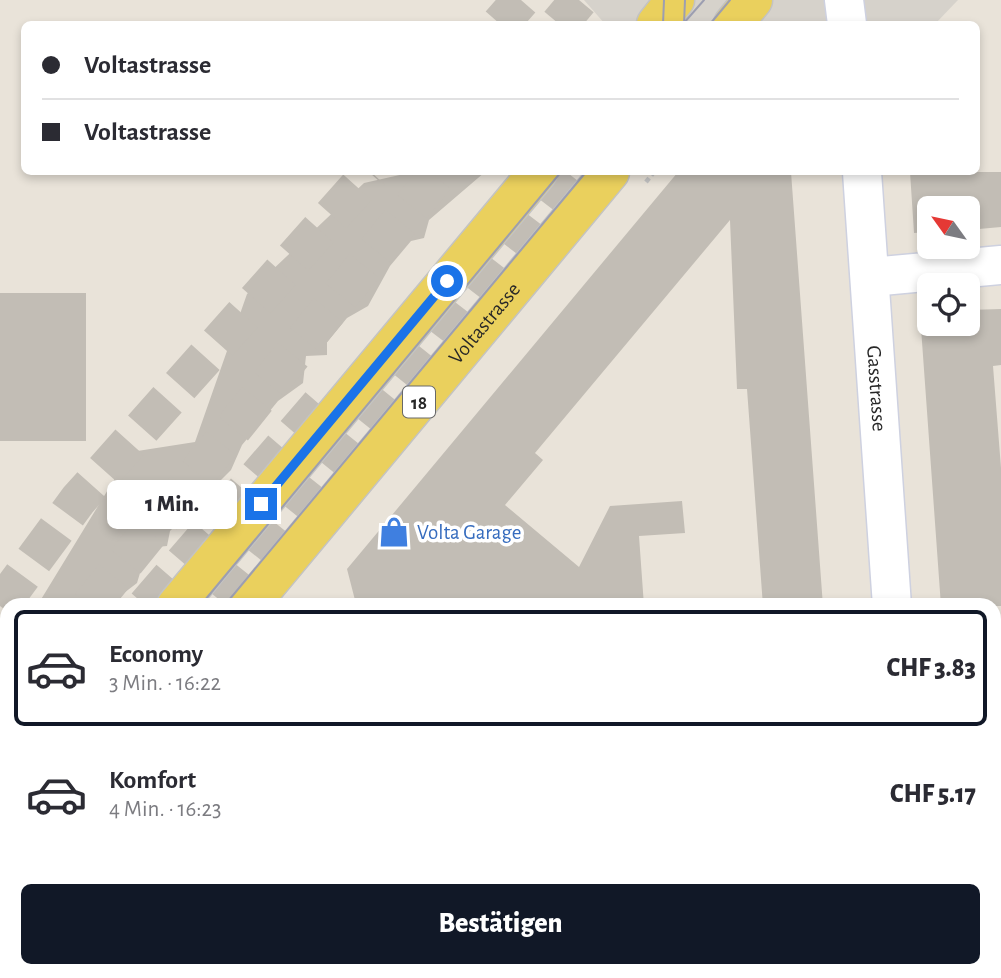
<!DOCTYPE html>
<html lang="de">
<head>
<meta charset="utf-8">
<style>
  :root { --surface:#fff; --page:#f2f2f3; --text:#2b2b33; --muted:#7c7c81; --line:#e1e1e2; --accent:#111827 }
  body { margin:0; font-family:"Alegreya Sans",sans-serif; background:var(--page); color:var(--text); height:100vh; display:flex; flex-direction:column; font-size:26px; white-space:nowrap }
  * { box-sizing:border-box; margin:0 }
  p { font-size:23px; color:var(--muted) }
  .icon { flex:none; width:38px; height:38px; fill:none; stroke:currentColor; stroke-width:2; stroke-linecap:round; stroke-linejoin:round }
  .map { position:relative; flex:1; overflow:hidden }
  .drawer { position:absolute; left:0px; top:598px; width:1001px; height:380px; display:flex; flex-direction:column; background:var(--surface); border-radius:21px 21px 0 0; box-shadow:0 4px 10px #0003 }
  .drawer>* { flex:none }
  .banner { position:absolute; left:21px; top:21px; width:959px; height:154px; border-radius:10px; box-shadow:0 4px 10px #0003; display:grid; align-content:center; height:154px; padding:0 21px; background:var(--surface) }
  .needle { width:46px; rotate:303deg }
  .buttons { position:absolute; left:917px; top:196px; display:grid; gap:14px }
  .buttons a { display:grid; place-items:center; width:63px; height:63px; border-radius:10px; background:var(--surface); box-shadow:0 4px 10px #0003; font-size:35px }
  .end { position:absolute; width:32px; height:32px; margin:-16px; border:9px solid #1a73e8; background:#fff; box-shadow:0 0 0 4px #fff }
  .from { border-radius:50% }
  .bubble { position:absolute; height:49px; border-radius:10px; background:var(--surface); box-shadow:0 4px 10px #0003; font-size:23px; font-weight:800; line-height:49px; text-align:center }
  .banner b { display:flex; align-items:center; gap:24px; height:66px; font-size:26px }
  .banner b+b { border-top:2px solid var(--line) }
  .banner i { width:18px; height:18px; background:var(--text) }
  ul { padding:12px 0 0; list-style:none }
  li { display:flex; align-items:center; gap:21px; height:116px; margin:0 14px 10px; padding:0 7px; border:4px solid transparent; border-radius:10px }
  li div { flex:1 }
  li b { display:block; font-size:26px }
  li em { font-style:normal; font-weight:800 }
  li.on { border-color:var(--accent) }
  li>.icon { width:63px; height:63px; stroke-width:1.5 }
  .cta { display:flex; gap:14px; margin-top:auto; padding:14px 21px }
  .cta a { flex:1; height:80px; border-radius:10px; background:var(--accent); color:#fff; font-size:28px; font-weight:800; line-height:80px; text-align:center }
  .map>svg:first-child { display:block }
</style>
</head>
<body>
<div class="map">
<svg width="1001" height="978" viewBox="0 0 1001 978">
  <rect width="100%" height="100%" fill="#e9e3d9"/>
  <!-- grass -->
  <path fill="#acdf97" d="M0 848C12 865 9 889 0 906Z"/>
  <!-- plaza -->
  <polygon fill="#d6d2cb" points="584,0 958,0 935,24 605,24"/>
  <!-- building -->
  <g fill="#c2bdb5">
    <polygon points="413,172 485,172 429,220 424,238 411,241 390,266 368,306 347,318 327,342 327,355 306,356 303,383 278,401 242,445 231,470 170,531 167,546 156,547 143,563 137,583 107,606 37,606 131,452 195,442 247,294 364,183"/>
    <polygon points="678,172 791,172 823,606 763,606 747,389 737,389 730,220 535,453 543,460 505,505 579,567 610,506 682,501 685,533 639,536 644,606 378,606 373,599 356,604 347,569"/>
    <polygon points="910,172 1001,172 1001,227 968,230 968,208 929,208 929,232 914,233"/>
    <rect x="0" y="293" width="86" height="148"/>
    <polygon points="1001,309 1001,365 993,366 1001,468 1001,606 941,606 920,314 929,313 929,324 968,324 968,310"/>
  </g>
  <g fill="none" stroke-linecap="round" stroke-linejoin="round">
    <!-- highway-tunnel -->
    <g stroke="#c2bdb5" stroke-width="38" stroke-dasharray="38 19" stroke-linecap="butt">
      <polyline points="500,24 521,0"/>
      <polyline points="559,24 579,0"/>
      <polyline points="0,606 78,500 371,172"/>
      <polyline points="90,606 440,172"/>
      <polyline points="146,606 330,393"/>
      <polyline points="227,606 441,340 570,172"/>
      <polyline points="0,715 7,707"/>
      <polyline points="0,919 7,907"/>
    </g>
    <!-- street casing -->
    <g stroke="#ced1e0" stroke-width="41">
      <g id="street">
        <polyline points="844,0 847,24"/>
        <path id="s1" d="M862 172 892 606"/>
        <polyline points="871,277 1001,265"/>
        <polyline points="994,902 1001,902"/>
        <polyline points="916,971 917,978"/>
      </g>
    </g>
    <!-- primary casing -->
    <g stroke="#c3c3c3" stroke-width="41">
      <g id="primary">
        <polyline points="656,24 675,0"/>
        <polyline points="733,24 753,0"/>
        <polyline points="176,606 538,172"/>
        <path id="s2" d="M249 606 610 172"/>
        <polyline points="0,785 7,779"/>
        <polyline points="0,963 7,954"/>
      </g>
    </g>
    <!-- path -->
    <polyline stroke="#c3c3c3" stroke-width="4.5" stroke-dasharray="5 3.5" stroke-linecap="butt" points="646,182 654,172"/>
    <!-- street -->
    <use href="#street" stroke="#fff" stroke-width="38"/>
    <!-- primary -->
    <use href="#primary" stroke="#ead05d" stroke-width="38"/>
    <!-- tram -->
    <g stroke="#9c9eb1" stroke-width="2">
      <polyline points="663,24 664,0"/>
      <polyline points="683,24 704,0"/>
      <polyline points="684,24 685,0"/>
      <polyline points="710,24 730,0"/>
      <polyline points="200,606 561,172"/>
      <polyline points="224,606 586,172"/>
      <polyline points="0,830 7,822"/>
      <polyline points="0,856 7,848"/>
      <polyline points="0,875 7,863"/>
    </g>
  </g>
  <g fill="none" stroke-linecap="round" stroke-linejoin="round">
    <!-- route -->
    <polyline stroke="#1a73e8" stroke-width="9" points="261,504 447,281"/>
  </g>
  <!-- icons -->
  <defs>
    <g id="shop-bare" transform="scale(2.415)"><path d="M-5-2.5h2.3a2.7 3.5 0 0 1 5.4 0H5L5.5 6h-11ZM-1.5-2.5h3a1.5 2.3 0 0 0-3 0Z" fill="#3f7fe0" stroke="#fff" stroke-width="2.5" paint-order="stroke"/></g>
  </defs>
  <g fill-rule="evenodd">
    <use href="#shop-bare" x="394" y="532"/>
  </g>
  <g text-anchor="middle" stroke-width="7" stroke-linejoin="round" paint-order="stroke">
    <!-- shield labels -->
    <rect fill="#fff" stroke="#686868" stroke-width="2" x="403" y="386.5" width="32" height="31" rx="5"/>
    <g font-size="19" font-weight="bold" fill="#272727">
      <text x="419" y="409">18</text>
    </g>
    <!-- street labels -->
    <g font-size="21" fill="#272727" stroke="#fff">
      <text dy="7" stroke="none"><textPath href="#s2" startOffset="368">Voltastrasse</textPath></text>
      <text dy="7" stroke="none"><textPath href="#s1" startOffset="217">Gasstrasse</textPath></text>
    </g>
    <!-- shop labels -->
    <g font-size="21" fill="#366cbe" stroke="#fff" text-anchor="start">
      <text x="417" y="539">Volta Garage</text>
    </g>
  </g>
</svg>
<div class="buttons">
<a><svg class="needle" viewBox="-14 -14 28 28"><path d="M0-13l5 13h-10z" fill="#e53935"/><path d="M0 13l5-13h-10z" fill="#7c7c81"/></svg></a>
<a><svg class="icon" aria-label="locate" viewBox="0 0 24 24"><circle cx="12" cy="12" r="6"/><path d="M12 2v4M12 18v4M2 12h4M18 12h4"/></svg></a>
</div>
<i class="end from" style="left:447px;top:281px"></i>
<i class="end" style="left:261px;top:504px"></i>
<div class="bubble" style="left:107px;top:480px;width:130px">1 Min.</div>
<div class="banner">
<b><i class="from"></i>Voltastrasse</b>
<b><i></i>Voltastrasse</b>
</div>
<section class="drawer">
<ul>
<li class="on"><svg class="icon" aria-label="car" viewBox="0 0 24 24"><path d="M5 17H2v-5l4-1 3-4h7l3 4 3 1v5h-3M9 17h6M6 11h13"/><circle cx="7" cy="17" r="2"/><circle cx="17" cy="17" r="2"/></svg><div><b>Economy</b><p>3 Min. · 16:22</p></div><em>CHF 3.83</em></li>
<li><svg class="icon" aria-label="car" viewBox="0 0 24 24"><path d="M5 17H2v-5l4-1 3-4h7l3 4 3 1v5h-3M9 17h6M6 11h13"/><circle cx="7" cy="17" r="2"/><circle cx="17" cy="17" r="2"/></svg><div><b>Komfort</b><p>4 Min. · 16:23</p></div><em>CHF 5.17</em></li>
</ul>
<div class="cta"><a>Bestätigen</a></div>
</section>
</div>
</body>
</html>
